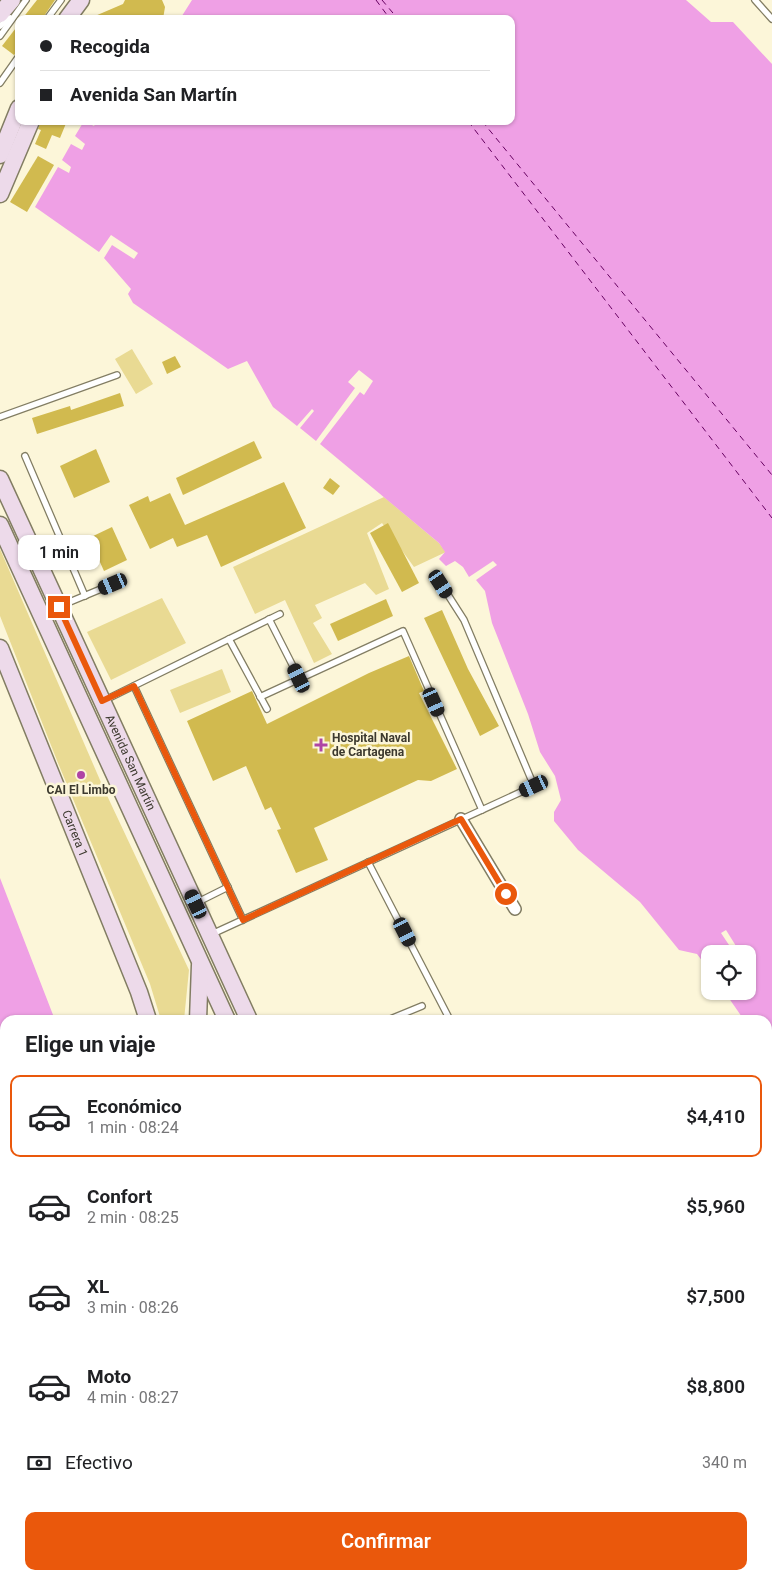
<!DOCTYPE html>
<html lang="es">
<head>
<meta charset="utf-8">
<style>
  :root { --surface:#fff; --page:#f2f2f2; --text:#202124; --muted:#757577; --line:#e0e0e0; --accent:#ea580c }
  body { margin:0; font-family:Roboto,sans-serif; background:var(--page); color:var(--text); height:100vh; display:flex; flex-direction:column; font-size:19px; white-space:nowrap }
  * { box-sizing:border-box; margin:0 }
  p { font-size:16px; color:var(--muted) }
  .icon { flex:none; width:28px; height:28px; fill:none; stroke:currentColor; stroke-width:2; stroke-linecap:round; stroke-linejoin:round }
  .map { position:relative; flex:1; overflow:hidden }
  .side { position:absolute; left:0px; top:1015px; width:772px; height:565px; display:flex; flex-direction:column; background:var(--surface); border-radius:15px 15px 0 0; box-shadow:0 1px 4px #0004 }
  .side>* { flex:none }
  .banner { position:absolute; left:15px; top:15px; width:500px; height:110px; border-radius:10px; box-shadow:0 1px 4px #0004; display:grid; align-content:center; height:110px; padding:0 25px; background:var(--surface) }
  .tools { position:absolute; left:701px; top:945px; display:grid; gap:10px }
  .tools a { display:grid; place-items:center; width:55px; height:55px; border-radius:10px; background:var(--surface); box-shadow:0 1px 4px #0004; font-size:25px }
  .end { position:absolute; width:22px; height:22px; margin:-11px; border:6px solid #ea580c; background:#fff; box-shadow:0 0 0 2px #fff }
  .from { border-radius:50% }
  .bubble { position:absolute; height:35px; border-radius:10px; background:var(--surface); box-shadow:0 1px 4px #0004; font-size:16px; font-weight:600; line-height:35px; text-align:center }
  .car { position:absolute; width:15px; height:30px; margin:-15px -8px; border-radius:6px; box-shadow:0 0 4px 1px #0007; background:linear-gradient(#222 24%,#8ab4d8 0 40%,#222 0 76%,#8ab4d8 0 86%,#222 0) }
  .banner b { display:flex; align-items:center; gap:18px; height:48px; font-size:19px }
  .banner b+b { border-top:1px solid var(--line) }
  .banner i { width:12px; height:12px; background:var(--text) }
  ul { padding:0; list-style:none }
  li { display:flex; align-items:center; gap:15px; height:82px; margin:0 10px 8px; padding:0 15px; border:2px solid transparent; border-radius:10px }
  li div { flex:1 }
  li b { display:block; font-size:19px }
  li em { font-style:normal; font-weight:600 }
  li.current { border-color:var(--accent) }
  li>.icon { width:45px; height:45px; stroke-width:1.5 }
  h2 { padding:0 25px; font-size:22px; line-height:60px }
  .pay { display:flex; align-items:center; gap:12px; height:55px; padding:0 25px; font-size:19px }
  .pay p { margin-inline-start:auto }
  .button { display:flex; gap:10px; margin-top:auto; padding:10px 25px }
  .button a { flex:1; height:58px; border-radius:10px; background:var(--accent); color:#fff; font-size:20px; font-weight:600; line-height:58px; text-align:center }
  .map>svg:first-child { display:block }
</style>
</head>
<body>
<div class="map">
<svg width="772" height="1580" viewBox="0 0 772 1580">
  <rect width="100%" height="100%" fill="#fcf6d9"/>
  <!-- green -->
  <g fill="#e9da93">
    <polygon points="132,349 153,384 136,394 115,359"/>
    <polygon points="384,497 439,543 446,552 414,567 382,523 367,533 389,589 376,595 365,583 315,605 322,618 313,623 332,654 314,663 285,600 255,614 233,567"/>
    <polygon points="0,549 103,787 189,970 184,1020 161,1020 150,984 58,763 0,616"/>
    <polygon points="162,598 186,643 111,680 87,632"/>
    <polygon points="222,669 231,692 180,713 170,690"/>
  </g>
  <!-- water -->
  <g fill="#efa0e5">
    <polygon points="192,0 686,0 711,22 733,22 772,64 772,1048 768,1045 768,1020 744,1020 724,991 748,991 748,974 752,972 748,964 748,954 741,954 726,930 721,933 733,951 728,954 710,954 710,964 706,966 697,954 679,950 640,902 578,850 554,821 554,812 561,800 555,776 540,752 528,714 492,623 485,591 476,580 497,565 493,561 469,577 463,567 455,561 446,566 439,559 445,552 439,543 320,444 360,392 364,395 373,381 359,370 348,382 355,388 316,441 300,428 314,411 312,409 297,426 273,407 247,361 228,369 133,303 128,294 131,289 104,258 112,245 134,259 138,253 111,235 99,252 35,207 58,167 69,173 71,167 62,160 71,144 82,150 85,144 75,136 84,121 94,126 97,121 511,121 511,19 180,19"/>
    <polygon points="0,878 55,1020 5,1020 5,1575 54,1575 53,1580 0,1580"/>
    <polygon points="772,1451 772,1580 769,1580 764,1575 768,1575 768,1455"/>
  </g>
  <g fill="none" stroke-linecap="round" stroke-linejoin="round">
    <!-- ferry -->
    <g stroke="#65005f" stroke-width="1" stroke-dasharray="6 5" stroke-linecap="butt">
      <polyline points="376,0 390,19"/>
      <polyline points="382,0 398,19"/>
      <polyline points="468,121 772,518"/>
      <polyline points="482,121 772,475"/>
    </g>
  </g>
  <!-- building -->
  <g fill="#d1ba4f">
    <polygon points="37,0 55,0 42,19 22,19"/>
    <polygon points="125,0 162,0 165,7 163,19 88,19 123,4"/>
    <polygon points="19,24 19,51 14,55 2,46"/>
    <polygon points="41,121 67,121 60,138 52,135 46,149 35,144 41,130 38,129"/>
    <polygon points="38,156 54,165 27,212 10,202"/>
    <polygon points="175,356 181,367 167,374 162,362"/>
    <polygon points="120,393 124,406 37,434 32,418 70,406 71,410"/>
    <polygon points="254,441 262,458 183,495 176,478"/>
    <polygon points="96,449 110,482 74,498 60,466"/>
    <polygon points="330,478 340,486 333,495 323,488"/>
    <polygon points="284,482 306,528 221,567 207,535 177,547 173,538 150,549 129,505 148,496 150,502 170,493 185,525"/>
    <polygon points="388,523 419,583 402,592 370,533"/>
    <polygon points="112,527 127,560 104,571 89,538"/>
    <polygon points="386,599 393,616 338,641 330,624"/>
    <polygon points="442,610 468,669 499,726 480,736 424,618"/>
    <polygon points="409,656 424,691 419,693 457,769 431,781 418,780 314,828 328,860 296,873 277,830 281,829 271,807 265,810 246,766 213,781 187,721 252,691 267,724 369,673"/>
  </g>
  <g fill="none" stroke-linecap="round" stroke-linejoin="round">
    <!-- lane casing -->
    <g stroke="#827d63" stroke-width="8">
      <g id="lane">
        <polyline points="755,0 772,19"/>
        <polyline points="47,19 61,0"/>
        <polyline points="0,26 10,18"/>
        <polyline points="0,36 26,0"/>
        <polyline points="0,83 19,56"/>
        <polyline points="0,417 117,375"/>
        <polyline points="25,456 85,596"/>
        <polyline points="60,606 113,584"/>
        <polyline points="269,619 299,678"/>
        <polyline points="229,639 267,709"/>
        <polyline points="134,686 243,920"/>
        <polyline points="260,697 403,631 482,810"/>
        <polyline points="103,701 280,614"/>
        <polyline points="368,862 450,1020"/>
        <polyline points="198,902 228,887"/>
        <polyline points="212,934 534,786 464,620 441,584"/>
        <polyline points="388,1020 422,1006"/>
        <polyline points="768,1430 772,1435"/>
        <polyline points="583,1575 585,1580"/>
        <polyline points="545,1580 552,1577"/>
        <polyline points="607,1580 612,1575"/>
      </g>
    </g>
    <!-- street casing -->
    <g stroke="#827d63" stroke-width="14">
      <polyline id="street" points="461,819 515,909"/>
    </g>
    <!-- secondary casing -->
    <g stroke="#827d63" stroke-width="19">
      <g id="secondary">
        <polyline points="0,14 12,0"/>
        <polyline points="67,19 81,0"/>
        <polyline points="0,155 19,108"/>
        <polyline points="0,194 31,121"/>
        <path id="s1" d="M0 479 249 1020"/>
        <polyline points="0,525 227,1020"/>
        <path id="s2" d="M0 648 139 992 148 1020"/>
        <polyline points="198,1020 200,965"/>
        <polyline points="126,1580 126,1575"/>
        <polyline points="330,1580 330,1575"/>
        <polyline points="361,1580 362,1575"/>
      </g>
    </g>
    <!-- lane -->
    <use href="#lane" stroke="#fff" stroke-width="5.5"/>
    <!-- street -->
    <use href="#street" stroke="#fff" stroke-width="11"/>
    <!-- secondary -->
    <use href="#secondary" stroke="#eddaea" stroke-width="16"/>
  </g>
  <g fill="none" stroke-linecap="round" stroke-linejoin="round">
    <!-- route -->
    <polyline stroke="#ea580c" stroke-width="6" points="59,607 102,701 134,686 243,920 461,819 506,894"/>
  </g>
  <!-- markers -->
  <g fill="#af44a5" stroke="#fcf6d9" stroke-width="2">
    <path d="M318.5 737.5h5v5h5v5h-5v5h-5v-5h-5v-5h5z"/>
    <circle cx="81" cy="775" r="5"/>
  </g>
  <g text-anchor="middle" stroke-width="5" stroke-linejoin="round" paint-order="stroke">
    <!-- poi labels -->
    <g font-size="12" font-weight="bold" fill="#3c392e" stroke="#fcf6d9" text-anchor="start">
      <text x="332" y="742">Hospital Naval<tspan x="332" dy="14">de Cartagena</tspan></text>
      <text x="81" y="794" text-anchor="middle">CAI El Limbo</text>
    </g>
    <!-- street labels -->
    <g font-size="12" fill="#3c392e" stroke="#fcf6d9">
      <text dy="4" stroke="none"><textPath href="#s1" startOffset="312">Avenida San Martín</textPath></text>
      <text dy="4" stroke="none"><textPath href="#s2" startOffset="200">Carrera 1</textPath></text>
    </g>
  </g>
</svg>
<div class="tools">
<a><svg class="icon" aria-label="locate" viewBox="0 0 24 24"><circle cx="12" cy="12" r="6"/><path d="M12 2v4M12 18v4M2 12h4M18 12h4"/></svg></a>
</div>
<i class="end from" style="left:506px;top:894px"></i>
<i class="end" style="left:59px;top:607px"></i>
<div class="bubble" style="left:18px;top:535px;width:82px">1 min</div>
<i class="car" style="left:113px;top:584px;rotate:247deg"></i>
<i class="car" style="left:441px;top:584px;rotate:147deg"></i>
<i class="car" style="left:299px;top:678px;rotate:334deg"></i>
<i class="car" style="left:434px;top:702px;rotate:156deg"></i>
<i class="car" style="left:534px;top:786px;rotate:245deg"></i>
<i class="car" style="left:196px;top:904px;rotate:335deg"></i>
<i class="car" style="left:405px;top:932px;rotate:153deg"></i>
<div class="banner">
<b><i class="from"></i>Recogida</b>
<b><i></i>Avenida San Martín</b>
</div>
<section class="side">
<h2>Elige un viaje</h2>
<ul>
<li class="current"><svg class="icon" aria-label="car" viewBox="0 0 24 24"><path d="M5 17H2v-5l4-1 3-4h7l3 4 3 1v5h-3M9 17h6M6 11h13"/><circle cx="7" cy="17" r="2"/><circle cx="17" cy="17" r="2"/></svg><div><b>Económico</b><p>1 min · 08:24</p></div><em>$4,410</em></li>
<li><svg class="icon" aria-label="car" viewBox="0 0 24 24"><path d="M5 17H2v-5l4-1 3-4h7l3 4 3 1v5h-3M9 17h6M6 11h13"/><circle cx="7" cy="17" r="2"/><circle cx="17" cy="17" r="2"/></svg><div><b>Confort</b><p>2 min · 08:25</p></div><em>$5,960</em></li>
<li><svg class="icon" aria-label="car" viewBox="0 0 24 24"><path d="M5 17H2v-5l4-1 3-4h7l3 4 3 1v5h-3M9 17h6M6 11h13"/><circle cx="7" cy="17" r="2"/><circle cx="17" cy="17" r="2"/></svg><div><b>XL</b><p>3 min · 08:26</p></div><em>$7,500</em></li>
<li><svg class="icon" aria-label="car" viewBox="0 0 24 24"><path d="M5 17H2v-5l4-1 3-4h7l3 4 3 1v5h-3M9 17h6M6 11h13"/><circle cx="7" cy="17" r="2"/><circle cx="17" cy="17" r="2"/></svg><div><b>Moto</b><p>4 min · 08:27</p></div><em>$8,800</em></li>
</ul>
<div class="pay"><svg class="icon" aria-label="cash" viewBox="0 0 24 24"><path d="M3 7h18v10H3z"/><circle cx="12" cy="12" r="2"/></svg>Efectivo<p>340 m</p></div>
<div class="button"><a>Confirmar</a></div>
</section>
</div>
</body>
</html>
